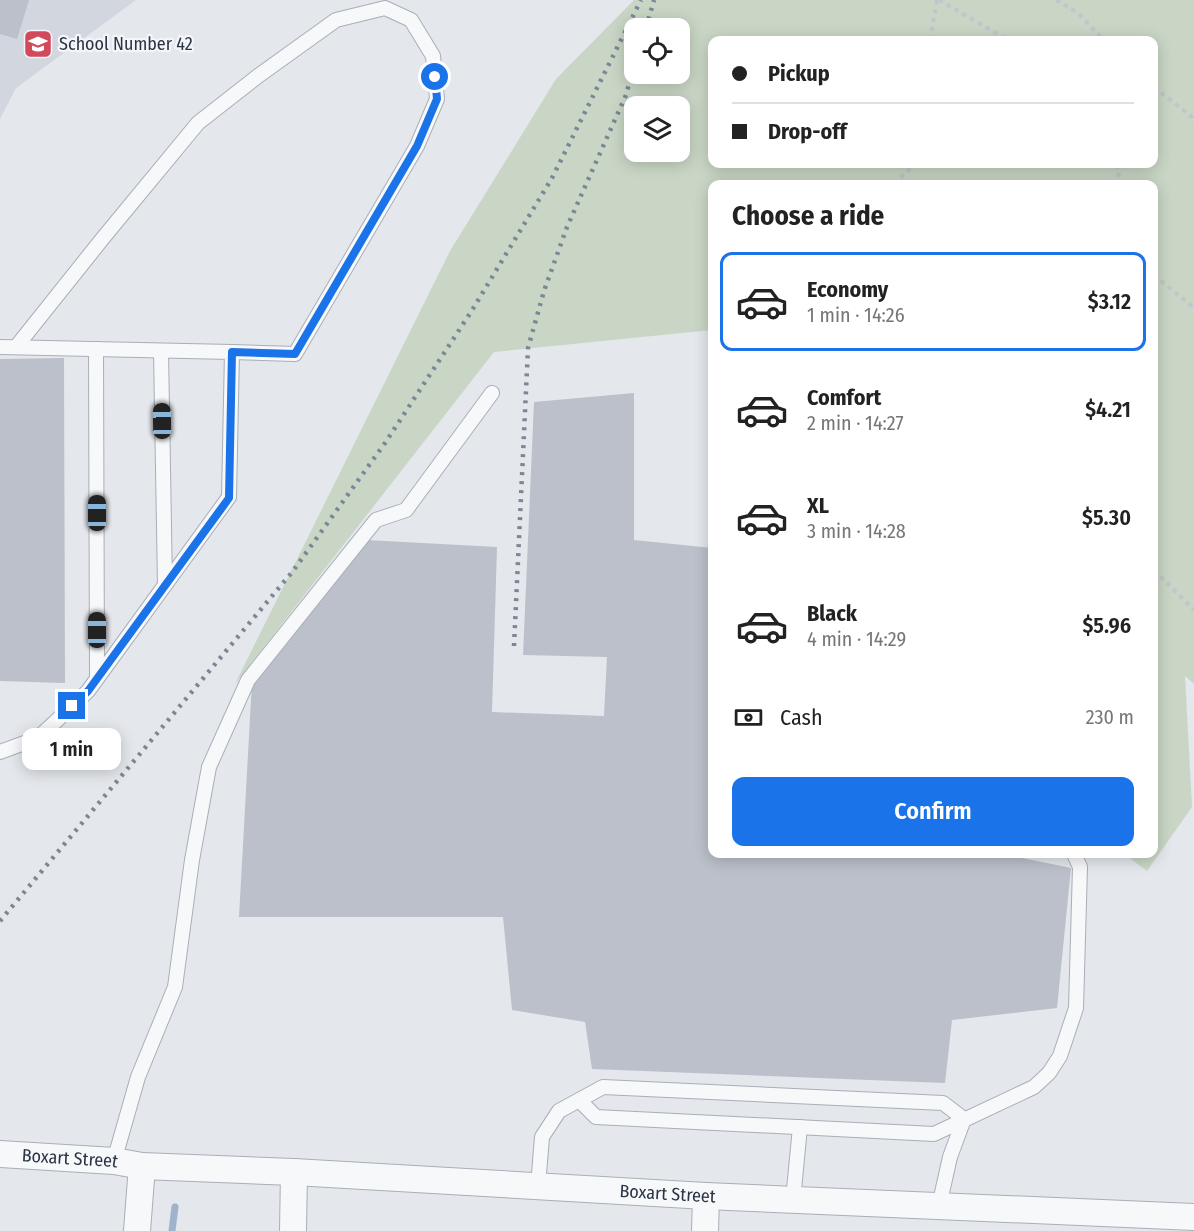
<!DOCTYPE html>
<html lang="en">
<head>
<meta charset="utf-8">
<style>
  :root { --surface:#fff; --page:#f2f2f2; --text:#222; --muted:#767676; --line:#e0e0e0; --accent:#1a73e8 }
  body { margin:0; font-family:"Fira Sans Condensed",sans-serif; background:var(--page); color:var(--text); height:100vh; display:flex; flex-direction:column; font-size:22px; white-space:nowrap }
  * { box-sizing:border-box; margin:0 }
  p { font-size:20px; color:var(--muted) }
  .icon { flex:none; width:33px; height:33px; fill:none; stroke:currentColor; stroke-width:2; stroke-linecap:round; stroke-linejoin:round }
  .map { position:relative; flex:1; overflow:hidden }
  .panel { position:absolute; left:708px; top:180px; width:450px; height:678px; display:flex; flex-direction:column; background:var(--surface); border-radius:12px; box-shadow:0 3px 15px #0003 }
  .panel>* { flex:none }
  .banner { position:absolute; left:708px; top:36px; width:450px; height:132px; border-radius:12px; box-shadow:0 3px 15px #0003; display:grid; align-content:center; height:132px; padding:0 24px; background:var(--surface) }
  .tools { position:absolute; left:624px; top:18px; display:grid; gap:12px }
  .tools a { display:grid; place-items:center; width:66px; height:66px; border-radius:12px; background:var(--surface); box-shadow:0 3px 15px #0003; font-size:30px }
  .end { position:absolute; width:27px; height:27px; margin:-14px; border:8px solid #1a73e8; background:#fff; box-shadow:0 0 0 3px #fff }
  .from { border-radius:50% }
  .bubble { position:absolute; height:42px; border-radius:12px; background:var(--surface); box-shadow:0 3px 15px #0003; font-size:20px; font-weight:600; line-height:42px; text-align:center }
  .car { position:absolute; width:18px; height:36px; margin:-18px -9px; border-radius:8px; box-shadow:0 0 4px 2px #0007; background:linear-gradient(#222 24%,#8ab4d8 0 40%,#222 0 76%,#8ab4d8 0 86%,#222 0) }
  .banner b { display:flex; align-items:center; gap:21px; height:57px; font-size:22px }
  .banner b+b { border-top:2px solid var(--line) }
  .banner i { width:15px; height:15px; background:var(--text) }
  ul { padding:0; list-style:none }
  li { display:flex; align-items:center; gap:18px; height:99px; margin:0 12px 9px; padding:0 12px; border:3px solid transparent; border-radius:12px }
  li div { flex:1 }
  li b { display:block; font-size:22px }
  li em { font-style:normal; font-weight:600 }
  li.on { border-color:var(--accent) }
  li>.icon { width:54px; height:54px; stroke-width:1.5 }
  h2 { padding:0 24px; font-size:27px; line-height:72px }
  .pay { display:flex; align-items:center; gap:15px; height:66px; padding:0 24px; font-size:22px }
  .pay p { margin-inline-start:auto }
  .action { display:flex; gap:12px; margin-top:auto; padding:12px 24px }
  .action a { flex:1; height:69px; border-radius:12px; background:var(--accent); color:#fff; font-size:24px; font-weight:600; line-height:69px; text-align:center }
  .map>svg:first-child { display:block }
</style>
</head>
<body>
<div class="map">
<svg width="1194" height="1231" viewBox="0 0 1194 1231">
  <rect width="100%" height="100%" fill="#e4e7ec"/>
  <!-- built -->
  <polygon fill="#d2d6de" points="0,0 136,0 16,88 0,119"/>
  <!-- green -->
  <path fill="#c9d6c5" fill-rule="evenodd" d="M634 0H1194V684L1185 676 1192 807 1147 871 1124 854H1154V184H712V330L494 352 235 684 450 251 556 79ZM634 28H680V74H634ZM712 40H1154V164H712ZM634 106H680V152H634Z"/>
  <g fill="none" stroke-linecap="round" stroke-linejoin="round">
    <!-- stream -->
    <polyline stroke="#9fb4cc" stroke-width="7" points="172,1231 175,1207"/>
  </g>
  <!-- building -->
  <g fill="#bbc0ca">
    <polygon points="0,0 29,0 17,39 0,34"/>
    <polygon points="64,358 65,683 0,681 0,359"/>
    <polygon points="634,393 634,540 712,548 712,854 1002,854 1071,868 1057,1008 952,1020 945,1083 592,1069 585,1022 512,1010 503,917 239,917 252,682 366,540 497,547 492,712 604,716 607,657 523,655 534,402"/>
  </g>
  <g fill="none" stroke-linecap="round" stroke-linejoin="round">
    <!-- service casing -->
    <g stroke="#a9aeb7" stroke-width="16">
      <g id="service">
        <polyline points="0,347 232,352 229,497 88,691 38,738 0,752"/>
        <polyline points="16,347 103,238 198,123 258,76 336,20 385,8 411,20 433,56 437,99 417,146 295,354 232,352"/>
        <polyline points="96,349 97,677"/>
        <polyline points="161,351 165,585"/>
        <polyline points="580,1101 596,1117 934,1134 1034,1087 1049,1073 1060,1056 1076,1008 1080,867 1074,854"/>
        <polyline points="114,1161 138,1077 175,987 192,860 209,767 248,680 376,520 406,510 492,393"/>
        <polyline points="538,1186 542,1137 559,1111 603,1087 943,1103 964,1119"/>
        <polyline points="793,1200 800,1127"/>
        <polyline points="939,1206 950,1157 964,1119"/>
      </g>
    </g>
    <!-- minor casing -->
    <g stroke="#a9aeb7" stroke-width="28">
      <g id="minor">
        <path id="s1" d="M0 1154 114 1161 142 1166 294 1172 706 1196 1194 1217"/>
        <polyline points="137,1231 142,1166"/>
        <polyline points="293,1231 294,1172"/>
        <polyline points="705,1231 706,1196"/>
      </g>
    </g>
    <!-- path -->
    <g stroke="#c2c5cb" stroke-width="4" stroke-dasharray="4.5 4.5" stroke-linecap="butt">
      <polyline points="939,0 1008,40"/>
      <polyline points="1056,0 1078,13 1104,40"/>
      <polyline points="930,40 937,0"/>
      <polyline points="1154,87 1192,117 1194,123"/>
      <polyline points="1117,164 1120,184"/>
      <polyline points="894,184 915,164"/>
      <polyline points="1154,275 1194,308"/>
      <polyline points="1154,570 1194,610"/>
    </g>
    <!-- service -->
    <use href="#service" stroke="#f7f8fa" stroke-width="14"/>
    <!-- minor -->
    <use href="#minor" stroke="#f7f8fa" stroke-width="26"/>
    <!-- rail -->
    <g stroke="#7d8696" stroke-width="4.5" stroke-dasharray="3 6" stroke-linecap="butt">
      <polyline points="646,28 654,0"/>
      <polyline points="514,646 528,348 544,291 567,227 626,95 634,66"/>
      <polyline points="0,921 293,571 385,443 471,312 552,178 641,0"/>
    </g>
  </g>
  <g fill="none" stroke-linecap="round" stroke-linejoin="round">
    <!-- route -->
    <polyline stroke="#1a73e8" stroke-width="8" points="72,706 88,691 229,498 232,352 295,354 417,146 437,99 435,77"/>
  </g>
  <!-- icons -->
  <defs>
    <g id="school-square" transform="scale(1.5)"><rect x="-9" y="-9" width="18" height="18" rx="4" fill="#d1495b" stroke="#f4f6f9"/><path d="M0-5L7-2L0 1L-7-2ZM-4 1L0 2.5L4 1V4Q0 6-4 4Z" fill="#fff"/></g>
  </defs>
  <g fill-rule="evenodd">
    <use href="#school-square" x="38" y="44"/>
  </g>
  <g text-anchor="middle" stroke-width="4.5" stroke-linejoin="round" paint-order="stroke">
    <!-- poi labels -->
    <g font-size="18" fill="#2b3445" stroke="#f4f6f9" text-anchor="start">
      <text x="59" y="50">School Number 42</text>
    </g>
    <!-- street labels -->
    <g font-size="18" fill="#2b3445" stroke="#f4f6f9">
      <text dy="6" stroke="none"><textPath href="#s1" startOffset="70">Boxart Street</textPath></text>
      <text dy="6" stroke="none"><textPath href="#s1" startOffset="669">Boxart Street</textPath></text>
    </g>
  </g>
</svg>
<div class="tools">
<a><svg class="icon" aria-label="locate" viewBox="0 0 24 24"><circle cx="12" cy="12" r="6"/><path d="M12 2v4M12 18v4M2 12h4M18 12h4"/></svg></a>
<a><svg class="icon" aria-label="layers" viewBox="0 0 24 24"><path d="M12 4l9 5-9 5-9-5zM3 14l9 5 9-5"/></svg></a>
</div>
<i class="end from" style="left:435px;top:77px"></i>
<i class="end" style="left:72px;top:706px"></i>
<div class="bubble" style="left:22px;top:728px;width:99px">1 min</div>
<i class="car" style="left:162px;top:421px;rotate:359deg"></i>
<i class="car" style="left:97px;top:513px;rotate:0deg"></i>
<i class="car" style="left:97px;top:630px;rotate:0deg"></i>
<div class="banner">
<b><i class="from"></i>Pickup</b>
<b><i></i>Drop-off</b>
</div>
<section class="panel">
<h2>Choose a ride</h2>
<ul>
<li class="on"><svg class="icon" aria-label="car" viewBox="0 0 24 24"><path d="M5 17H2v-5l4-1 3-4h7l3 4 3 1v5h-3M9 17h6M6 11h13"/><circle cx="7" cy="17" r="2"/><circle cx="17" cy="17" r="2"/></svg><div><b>Economy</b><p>1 min · 14:26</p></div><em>$3.12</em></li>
<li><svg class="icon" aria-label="car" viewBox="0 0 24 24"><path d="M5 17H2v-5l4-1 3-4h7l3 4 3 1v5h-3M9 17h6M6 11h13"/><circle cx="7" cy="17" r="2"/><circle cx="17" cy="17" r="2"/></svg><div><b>Comfort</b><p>2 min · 14:27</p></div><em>$4.21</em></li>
<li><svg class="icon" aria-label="car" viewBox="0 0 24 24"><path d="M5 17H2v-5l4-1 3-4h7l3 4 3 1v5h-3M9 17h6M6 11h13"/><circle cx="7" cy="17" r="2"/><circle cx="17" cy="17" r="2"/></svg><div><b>XL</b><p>3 min · 14:28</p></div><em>$5.30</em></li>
<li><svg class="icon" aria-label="car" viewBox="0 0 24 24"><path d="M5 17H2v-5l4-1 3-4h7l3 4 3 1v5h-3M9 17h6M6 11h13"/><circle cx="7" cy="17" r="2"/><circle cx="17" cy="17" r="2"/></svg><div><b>Black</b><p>4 min · 14:29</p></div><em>$5.96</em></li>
</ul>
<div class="pay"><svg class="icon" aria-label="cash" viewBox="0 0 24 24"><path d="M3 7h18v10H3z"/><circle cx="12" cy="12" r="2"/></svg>Cash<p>230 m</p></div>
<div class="action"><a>Confirm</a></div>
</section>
</div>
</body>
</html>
